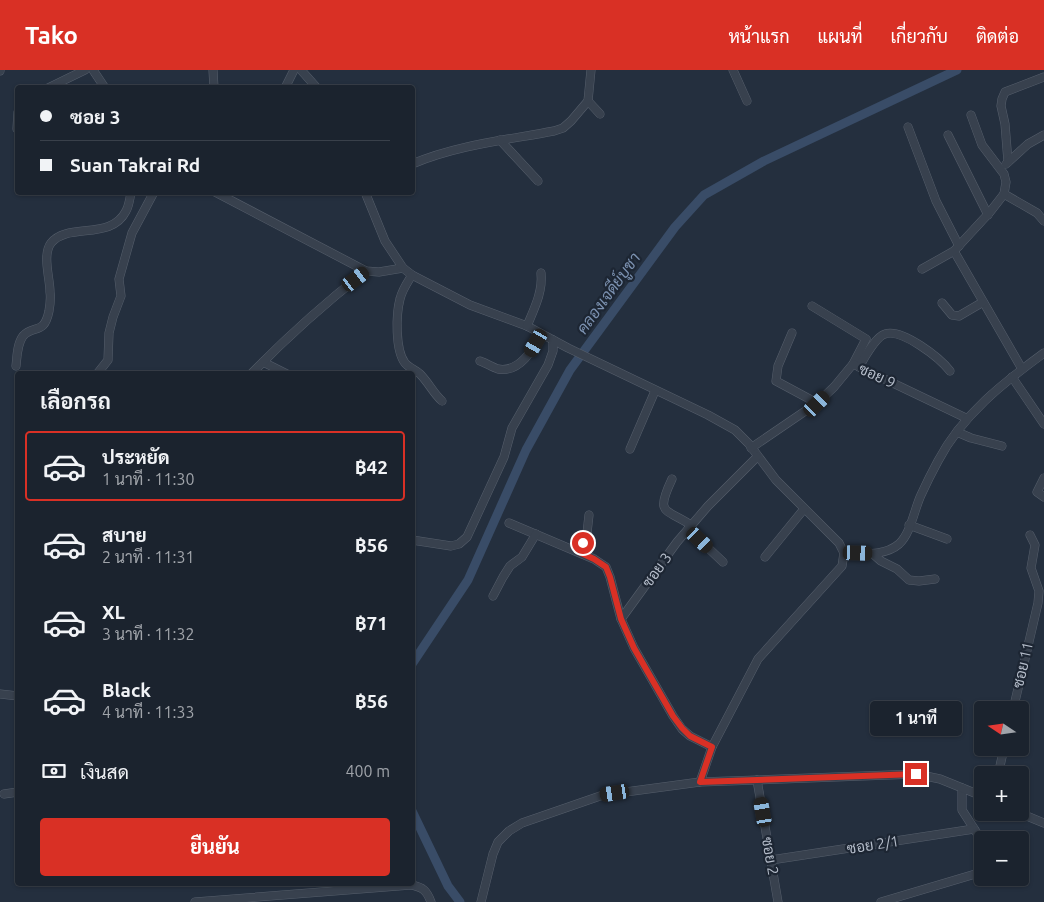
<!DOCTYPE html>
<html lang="th">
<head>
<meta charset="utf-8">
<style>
  :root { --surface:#1b232e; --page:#282f3a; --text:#f1f3f6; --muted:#a0a4aa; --line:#39404a; --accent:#d93025 }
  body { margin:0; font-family:Ubuntu,Sarabun,sans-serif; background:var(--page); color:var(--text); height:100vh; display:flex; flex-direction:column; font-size:19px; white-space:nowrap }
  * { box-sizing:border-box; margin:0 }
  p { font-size:16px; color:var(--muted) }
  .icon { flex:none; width:28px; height:28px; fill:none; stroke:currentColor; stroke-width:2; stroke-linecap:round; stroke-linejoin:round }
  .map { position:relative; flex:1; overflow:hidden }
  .details { position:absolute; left:15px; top:301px; width:400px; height:515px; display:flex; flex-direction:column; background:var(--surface); border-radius:5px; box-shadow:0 1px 4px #0004,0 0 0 1px var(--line) }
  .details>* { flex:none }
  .banner { position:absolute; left:15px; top:15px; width:400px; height:110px; border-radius:5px; box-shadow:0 1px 4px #0004,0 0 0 1px var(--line); display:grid; align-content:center; height:110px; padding:0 25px; background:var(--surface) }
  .needle { width:32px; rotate:283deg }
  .fabs { position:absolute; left:974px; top:631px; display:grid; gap:10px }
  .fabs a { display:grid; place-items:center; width:55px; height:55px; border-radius:5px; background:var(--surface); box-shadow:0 1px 4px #0004,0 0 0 1px var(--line); font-size:25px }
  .end { position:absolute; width:22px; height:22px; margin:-11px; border:6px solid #d93025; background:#fff; box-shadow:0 0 0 2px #fff }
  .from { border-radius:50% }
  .bubble { position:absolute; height:35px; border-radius:5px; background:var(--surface); box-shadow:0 1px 4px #0004,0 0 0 1px var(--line); font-size:16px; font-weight:700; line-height:35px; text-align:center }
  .car { position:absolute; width:15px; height:30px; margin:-15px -8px; border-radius:6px; box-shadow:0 0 4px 1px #0007; background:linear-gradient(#222 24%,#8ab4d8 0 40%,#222 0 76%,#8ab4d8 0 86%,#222 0) }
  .banner b { display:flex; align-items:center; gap:18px; height:48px; font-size:19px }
  .banner b+b { border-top:1px solid var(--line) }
  .banner i { width:12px; height:12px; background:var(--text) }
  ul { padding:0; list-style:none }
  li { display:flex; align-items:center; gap:15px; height:70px; margin:0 10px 8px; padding:0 15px; border:2px solid transparent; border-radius:5px }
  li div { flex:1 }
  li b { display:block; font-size:19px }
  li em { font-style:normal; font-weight:700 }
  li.on { border-color:var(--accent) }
  li>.icon { width:45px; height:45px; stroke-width:1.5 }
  h2 { padding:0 25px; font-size:22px; line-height:60px }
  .pay { display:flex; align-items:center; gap:12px; height:55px; padding:0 25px; font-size:19px }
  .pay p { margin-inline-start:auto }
  .primary-button { display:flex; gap:10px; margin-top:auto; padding:10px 25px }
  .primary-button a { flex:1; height:58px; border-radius:5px; background:var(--accent); color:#fff; font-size:20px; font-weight:700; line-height:58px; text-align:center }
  header { display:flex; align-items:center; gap:30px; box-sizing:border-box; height:70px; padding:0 25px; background:var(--accent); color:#fff }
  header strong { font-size:24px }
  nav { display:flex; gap:28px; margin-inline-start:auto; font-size:18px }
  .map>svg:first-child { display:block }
</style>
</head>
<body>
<header>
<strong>Tako</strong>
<nav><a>หน้าแรก</a><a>แผนที่</a><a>เกี่ยวกับ</a><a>ติดต่อ</a></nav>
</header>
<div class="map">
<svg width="1044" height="832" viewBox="0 0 1044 832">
  <rect width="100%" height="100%" fill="#242f3e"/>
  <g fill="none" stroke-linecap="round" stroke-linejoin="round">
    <!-- canal -->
    <g stroke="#394c67" stroke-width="9">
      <polyline points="412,594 468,510 526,380 570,300 675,157 704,125 764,91 957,0"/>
      <polyline points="412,741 448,816 460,832"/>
    </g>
    <!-- minor casing -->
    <g stroke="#565f6c" stroke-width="9">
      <g id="minor">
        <polyline points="93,0 105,18"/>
        <polyline points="213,0 214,18"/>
        <polyline points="301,0 317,18"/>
        <polyline points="733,0 747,31"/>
        <polyline points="0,1 0,0"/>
        <polyline points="48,18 85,0"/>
        <polyline points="285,18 294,0"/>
        <polyline points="588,31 600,44"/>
        <polyline points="908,57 936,131 959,176"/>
        <polyline points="17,59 18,42"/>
        <polyline points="948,65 988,145"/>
        <polyline points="500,70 538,111"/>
        <polyline points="1008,92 1005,54 1001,36 1002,29 1005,22 1044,7"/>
        <path d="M412 94C457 75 506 70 554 61L563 58 571 51 588 31 591 0"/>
        <polyline points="1006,94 1028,74 1044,65"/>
        <polyline points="215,122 366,201 379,202 403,198"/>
        <polyline points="365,122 385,171 403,198 412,205 470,235 527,256 568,278 708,345 735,360 749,374 776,410 839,473 844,483 842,496 758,589 712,677 700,712"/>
        <polyline points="1004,124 1037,143 1044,151"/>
        <polyline points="954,181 1022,299"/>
        <polyline points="922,199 954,181 990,142 1004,124 1006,112 1004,104 982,75 971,45"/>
        <path d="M412 205C407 213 402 220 400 229 396 244 395 280 405 293 409 298 416 300 420 304 429 313 433 323 442 331"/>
        <polyline points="942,233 952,245 959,246 983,232"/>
        <polyline points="812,236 866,269 853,294"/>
        <path d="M527 256C534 239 543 222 541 203"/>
        <polyline points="792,263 778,296 776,311 817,333"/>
        <path d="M480 291C486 293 492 297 498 299 520 303 533 279 541 264"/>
        <polyline points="263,292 287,304"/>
        <path d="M16 296C17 287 17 274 23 266 33 254 44 266 49 241 50 235 51 228 50 222 50 208 42 185 51 173 68 152 111 171 126 141 129 136 130 128 131 122"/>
        <path d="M859 297C864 289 875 267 885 264 902 258 940 288 950 301"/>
        <polyline points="97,304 108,290 109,263 113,247 121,226 119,209 132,163 154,122"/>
        <path d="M251 304C287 267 325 233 366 201"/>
        <polyline points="1012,307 1044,354"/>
        <polyline points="957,362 971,368 1002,376"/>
        <polyline points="751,378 817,333 834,317 853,294 966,348"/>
        <polyline points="630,379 655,321"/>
        <polyline points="1044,408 1037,422 1044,427"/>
        <path d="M672 409C655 445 665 438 691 455"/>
        <polyline points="509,453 594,489 606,497 610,507 621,549 634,578 673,646 682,659 690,666 712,677"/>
        <polyline points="909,455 947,469"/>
        <polyline points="688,459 723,492"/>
        <polyline points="412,470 451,476 459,474 467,467 504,387 512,358 548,295 553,281 553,270"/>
        <polyline points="579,482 587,463 589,445"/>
        <path d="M844 483C861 483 884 487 899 474 911 463 914 440 921 425 926 414 932 402 938 391 962 345 1003 313 1044 283"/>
        <polyline points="873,484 881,491 897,499 909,510 919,511 935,509"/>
        <polyline points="765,487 804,439"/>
        <polyline points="493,526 503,507 510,496 522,487 536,464"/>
        <polyline points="621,549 677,472 708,436 757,387"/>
        <polyline points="0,624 18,626"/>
        <polyline points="1013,640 1038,533 1039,521 1031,498 1035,475 1030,465"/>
        <polyline points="998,705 1004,678"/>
        <polyline points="757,710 778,832"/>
        <polyline points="962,718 962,740 982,771"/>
        <polyline points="4,724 18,722"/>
        <polyline points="1017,742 1044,753"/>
        <polyline points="771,790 974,759"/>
        <polyline points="1008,808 1011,811"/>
        <path d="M195 832 411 815C423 817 427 821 431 832"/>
        <polyline points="481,832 493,784 498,772 509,761 522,753 603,725 700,712 916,704 940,709 982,726"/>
        <polyline points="881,832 982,802"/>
      </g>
    </g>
    <!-- minor -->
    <use href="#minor" stroke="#38414e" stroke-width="8"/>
  </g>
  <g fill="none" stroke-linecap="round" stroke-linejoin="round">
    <!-- route -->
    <polyline stroke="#d93025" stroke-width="6" points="583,473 579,482 594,489 606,497 610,507 621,549 634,578 673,646 682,658 690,666 712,677 700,712 916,704"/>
  </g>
  <g text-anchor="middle" stroke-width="4.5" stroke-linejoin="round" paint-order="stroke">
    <!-- street labels -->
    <g font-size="15" fill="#b4bcc9" stroke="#1d2633">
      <text transform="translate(877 306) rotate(25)" y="5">ซอย 9</text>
      <text transform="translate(657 500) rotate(-54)" y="5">ซอย 3</text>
      <text transform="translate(1023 595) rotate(-77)" y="5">ซอย 11</text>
      <text transform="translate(873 775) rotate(-9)" y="5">ซอย 2/1</text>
      <text transform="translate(770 786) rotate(80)" y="5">ซอย 2</text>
    </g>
    <!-- water labels -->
    <g font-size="16" font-style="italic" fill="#7c92b1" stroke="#1d2633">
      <text transform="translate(608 223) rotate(-54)" y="6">คลองเจดีย์บูชา</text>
    </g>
  </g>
</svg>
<div class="fabs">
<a><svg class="needle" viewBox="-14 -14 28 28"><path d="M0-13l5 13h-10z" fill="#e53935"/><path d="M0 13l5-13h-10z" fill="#a0a4aa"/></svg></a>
<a>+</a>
<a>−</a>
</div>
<i class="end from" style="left:583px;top:473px"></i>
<i class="end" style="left:916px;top:704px"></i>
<div class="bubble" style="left:870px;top:631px;width:92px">1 นาที</div>
<i class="car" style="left:356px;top:209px;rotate:53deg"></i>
<i class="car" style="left:536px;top:273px;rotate:210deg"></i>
<i class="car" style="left:817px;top:334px;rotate:46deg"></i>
<i class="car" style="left:700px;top:470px;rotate:133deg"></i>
<i class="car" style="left:858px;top:483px;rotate:92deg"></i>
<i class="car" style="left:615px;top:723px;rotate:261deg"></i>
<i class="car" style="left:763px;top:742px;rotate:350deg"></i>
<div class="banner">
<b><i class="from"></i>ซอย 3</b>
<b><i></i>Suan Takrai Rd</b>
</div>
<section class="details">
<h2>เลือกรถ</h2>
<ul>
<li class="on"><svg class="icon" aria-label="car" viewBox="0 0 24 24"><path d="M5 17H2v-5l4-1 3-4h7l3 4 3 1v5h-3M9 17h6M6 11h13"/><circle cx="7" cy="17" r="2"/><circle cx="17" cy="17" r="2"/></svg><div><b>ประหยัด</b><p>1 นาที · 11:30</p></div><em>฿42</em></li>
<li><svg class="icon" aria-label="car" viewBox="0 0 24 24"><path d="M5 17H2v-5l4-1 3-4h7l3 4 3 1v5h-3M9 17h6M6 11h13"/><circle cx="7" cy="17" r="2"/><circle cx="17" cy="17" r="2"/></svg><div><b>สบาย</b><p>2 นาที · 11:31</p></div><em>฿56</em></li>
<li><svg class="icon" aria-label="car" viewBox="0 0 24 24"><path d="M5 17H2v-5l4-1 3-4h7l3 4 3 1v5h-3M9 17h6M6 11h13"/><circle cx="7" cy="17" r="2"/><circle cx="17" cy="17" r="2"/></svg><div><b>XL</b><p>3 นาที · 11:32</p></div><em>฿71</em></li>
<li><svg class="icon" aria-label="car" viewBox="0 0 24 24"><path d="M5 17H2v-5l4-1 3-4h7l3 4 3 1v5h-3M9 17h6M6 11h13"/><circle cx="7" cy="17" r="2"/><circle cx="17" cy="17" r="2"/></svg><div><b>Black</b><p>4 นาที · 11:33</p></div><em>฿56</em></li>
</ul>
<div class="pay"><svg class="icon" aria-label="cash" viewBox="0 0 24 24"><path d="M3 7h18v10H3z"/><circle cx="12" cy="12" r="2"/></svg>เงินสด<p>400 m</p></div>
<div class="primary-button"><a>ยืนยัน</a></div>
</section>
</div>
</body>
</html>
